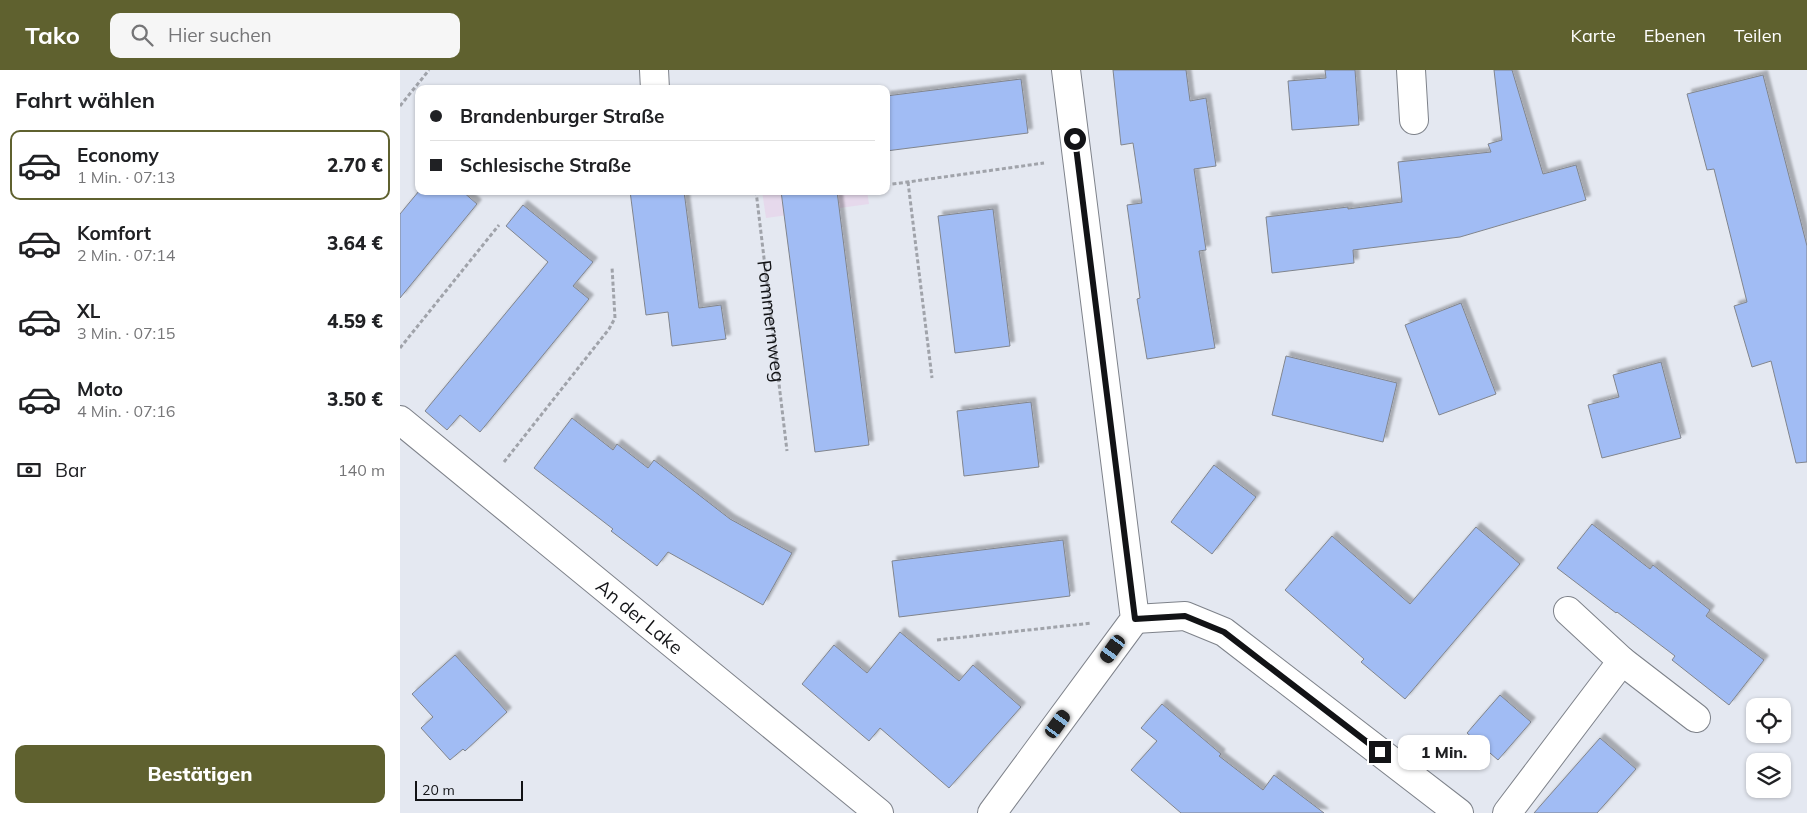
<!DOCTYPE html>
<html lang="de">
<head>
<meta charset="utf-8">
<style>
  :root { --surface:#fff; --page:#f6f6f6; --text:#202124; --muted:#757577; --line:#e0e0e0; --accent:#5f612f }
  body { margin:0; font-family:Mulish,sans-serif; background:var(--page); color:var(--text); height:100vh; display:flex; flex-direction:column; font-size:19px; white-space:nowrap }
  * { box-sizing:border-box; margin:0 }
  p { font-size:16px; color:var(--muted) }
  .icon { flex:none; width:28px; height:28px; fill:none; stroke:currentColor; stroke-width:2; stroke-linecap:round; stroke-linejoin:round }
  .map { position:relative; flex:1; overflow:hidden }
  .drawer { display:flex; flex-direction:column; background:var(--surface); width:400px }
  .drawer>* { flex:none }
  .top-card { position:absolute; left:15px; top:15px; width:475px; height:110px; border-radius:10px; box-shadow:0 1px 4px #0004; display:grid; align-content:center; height:110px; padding:0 15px; background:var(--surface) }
  .fabs { position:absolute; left:1346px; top:628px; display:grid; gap:10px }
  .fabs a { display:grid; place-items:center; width:45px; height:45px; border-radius:10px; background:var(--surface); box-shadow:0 1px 4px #0004; font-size:25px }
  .scale { position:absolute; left:15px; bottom:12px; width:108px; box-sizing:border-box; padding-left:5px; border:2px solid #121316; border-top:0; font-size:14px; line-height:18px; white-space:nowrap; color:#121316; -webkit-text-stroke:4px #e4e8f1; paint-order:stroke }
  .end { position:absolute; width:22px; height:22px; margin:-11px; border:6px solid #121316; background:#fff; box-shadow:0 0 0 2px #fff }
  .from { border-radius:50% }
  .bubble { position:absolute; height:35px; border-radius:10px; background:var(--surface); box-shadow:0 1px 4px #0004; font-size:16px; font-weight:800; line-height:35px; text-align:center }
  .car { position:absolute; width:15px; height:30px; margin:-15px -8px; border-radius:6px; box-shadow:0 0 4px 1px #0007; background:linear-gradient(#222 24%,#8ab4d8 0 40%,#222 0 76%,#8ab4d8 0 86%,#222 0) }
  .top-card b { display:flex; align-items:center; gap:18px; height:48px; font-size:19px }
  .top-card b+b { border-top:1px solid var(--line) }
  .top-card i { width:12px; height:12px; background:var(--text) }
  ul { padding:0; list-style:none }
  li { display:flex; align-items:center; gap:15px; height:70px; margin:0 10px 8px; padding:0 5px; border:2px solid transparent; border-radius:10px }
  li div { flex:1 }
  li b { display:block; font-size:19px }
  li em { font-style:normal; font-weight:800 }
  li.active { border-color:var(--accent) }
  li>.icon { width:45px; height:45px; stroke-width:1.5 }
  h2 { padding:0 15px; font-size:22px; line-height:60px }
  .pay { display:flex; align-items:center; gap:12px; height:55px; padding:0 15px; font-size:19px }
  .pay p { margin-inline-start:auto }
  .primary-button { display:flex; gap:10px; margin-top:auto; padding:10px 15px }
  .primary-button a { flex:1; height:58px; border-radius:10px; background:var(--accent); color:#fff; font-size:20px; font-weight:800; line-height:58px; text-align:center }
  header { display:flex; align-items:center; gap:30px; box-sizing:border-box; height:70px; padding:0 25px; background:var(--accent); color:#fff }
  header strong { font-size:24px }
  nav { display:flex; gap:28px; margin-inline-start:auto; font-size:18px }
  .search { width:350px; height:45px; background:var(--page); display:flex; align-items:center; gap:12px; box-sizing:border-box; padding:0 18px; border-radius:10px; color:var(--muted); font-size:19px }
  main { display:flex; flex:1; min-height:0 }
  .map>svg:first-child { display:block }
</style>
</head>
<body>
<header>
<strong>Tako</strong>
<div class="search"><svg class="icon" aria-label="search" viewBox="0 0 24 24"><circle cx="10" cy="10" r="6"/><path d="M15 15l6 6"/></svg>Hier suchen</div>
<nav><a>Karte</a><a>Ebenen</a><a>Teilen</a></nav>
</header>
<main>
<section class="drawer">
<h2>Fahrt wählen</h2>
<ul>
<li class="active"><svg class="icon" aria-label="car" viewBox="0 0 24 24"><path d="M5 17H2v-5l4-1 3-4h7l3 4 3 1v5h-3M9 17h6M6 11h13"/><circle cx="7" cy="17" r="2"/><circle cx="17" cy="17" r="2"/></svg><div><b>Economy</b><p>1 Min. · 07:13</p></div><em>2.70 €</em></li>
<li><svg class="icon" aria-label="car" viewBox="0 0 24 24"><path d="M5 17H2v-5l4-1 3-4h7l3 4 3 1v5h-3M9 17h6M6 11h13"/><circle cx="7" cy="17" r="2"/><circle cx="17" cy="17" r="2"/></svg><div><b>Komfort</b><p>2 Min. · 07:14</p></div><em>3.64 €</em></li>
<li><svg class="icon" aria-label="car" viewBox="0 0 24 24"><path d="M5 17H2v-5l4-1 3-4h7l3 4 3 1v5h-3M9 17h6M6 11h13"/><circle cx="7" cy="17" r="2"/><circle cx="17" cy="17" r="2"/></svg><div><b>XL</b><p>3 Min. · 07:15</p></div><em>4.59 €</em></li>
<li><svg class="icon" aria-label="car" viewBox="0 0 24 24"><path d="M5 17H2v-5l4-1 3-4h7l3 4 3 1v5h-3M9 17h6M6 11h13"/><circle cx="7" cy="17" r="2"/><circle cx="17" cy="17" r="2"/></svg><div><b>Moto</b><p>4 Min. · 07:16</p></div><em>3.50 €</em></li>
</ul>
<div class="pay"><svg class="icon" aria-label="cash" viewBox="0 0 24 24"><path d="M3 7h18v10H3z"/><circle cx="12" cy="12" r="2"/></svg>Bar<p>140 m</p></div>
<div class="primary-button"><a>Bestätigen</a></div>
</section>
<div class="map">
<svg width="1407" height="743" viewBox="0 0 1407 743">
  <defs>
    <filter id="shadow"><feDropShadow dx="4.5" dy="-4.5" stdDeviation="1" flood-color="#0004"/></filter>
  </defs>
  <rect width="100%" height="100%" fill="#e4e8f1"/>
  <!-- industrial -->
  <polygon fill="#e6d9ec" points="362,121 467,121 469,134 366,148"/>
  <!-- building -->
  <g fill="#a1bcf4" stroke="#81858d" filter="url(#shadow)">
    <polygon points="713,0 786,0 790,31 806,28 816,96 794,99 806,180 799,181 815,278 747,289 737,229 740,228 727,135 742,133 733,73 721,75"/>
    <polygon points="925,0 955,0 959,55 892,60 888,11 926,8"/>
    <polygon points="1094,0 1112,0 1143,104 1176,95 1186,130 1060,167 953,180 954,193 872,203 866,147 948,137 948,139 1002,132 998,92 1091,82 1088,74 1102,70"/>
    <polygon points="1363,5 1407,176 1407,392 1396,393 1371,291 1352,297 1334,236 1347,232 1314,99 1307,100 1287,24"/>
    <polygon points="621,9 628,63 486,81 486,26"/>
    <polygon points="19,121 62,121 77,134 0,228 0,144"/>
    <polygon points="230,121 284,121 299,238 321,235 326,269 272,276 268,242 246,245"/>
    <polygon points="381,121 437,121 469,375 415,382"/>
    <polygon points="123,135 193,192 173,216 189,229 80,362 60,345 47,360 25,341 148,192 106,156"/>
    <polygon points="593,139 610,276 555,283 538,146"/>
    <polygon points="1061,233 1096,324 1039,345 1005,255"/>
    <polygon points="886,286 997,313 983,372 872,345"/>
    <polygon points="1261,292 1281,368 1202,388 1188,335 1219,327 1213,305"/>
    <polygon points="631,332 639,397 564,406 557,341"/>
    <polygon points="172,348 213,380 217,374 248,398 254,390 330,449 392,483 363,535 268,482 257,496 211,461 213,459 134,398"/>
    <polygon points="814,395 856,427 812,484 771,452"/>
    <polygon points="1192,454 1250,499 1253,495 1310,540 1306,546 1364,590 1329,635 1272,590 1275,586 1217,542 1216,543 1157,498"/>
    <polygon points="1076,457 1120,494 1005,629 961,592 964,589 885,520 932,466 1010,534"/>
    <polygon points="663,470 670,526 499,547 492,491"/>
    <polygon points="500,562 559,611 573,595 621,637 549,718 480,658 469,671 402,614 434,575 467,603"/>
    <polygon points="55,585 107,642 65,681 63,679 50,690 21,658 33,647 12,624"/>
    <polygon points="1100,625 1131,652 1098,690 1067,663"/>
    <polygon points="762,634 821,684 819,686 863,720 874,705 924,743 781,743 731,700 757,671 741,658"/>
    <polygon points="1200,668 1236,699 1197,743 1134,743"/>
  </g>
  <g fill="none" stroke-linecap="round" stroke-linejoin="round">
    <!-- minor casing -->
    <g stroke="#7e828a" stroke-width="30">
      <g id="minor">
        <polyline points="254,0 255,19"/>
        <polyline points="1011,0 1014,50"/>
        <path id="s2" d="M0 350 479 743"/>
        <polyline points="1168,541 1222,591"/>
        <polyline points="735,549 785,546 824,562 1059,743"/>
        <polyline points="592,743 735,549 666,0"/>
        <polyline points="1107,743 1222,591 1296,648"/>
      </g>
    </g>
    <!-- path -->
    <g stroke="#a0a3aa" stroke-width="3" stroke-dasharray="4 2.5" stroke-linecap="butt">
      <polyline points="0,36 29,0"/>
      <polyline points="508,112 532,308"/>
      <polyline points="486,115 644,93"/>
      <path id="s1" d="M356 121 387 381"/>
      <polyline points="0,278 99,155"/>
      <polyline points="104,392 209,259 215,248 212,197"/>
      <polyline points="537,570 692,553"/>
    </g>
    <!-- minor -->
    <use href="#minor" stroke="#fff" stroke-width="28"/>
  </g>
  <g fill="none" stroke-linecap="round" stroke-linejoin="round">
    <!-- route -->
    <polyline stroke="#121316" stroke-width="6" points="675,69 735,549 785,546 824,562 980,682"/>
  </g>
  <g text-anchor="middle" stroke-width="4.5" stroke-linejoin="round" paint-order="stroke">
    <!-- street labels -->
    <g font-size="19" fill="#121316" stroke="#e4e8f1">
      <text dy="7" stroke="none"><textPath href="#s1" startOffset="131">Pommernweg</textPath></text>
      <text dy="7" stroke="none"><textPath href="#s2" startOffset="310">An der Lake</textPath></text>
    </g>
  </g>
</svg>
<div class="fabs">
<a><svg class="icon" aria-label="locate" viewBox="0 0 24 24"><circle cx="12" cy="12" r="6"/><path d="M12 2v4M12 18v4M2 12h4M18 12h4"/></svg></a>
<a><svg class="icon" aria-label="layers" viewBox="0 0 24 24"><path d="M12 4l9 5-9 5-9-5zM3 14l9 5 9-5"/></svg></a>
</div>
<div class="scale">20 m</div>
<i class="end from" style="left:675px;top:69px"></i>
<i class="end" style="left:980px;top:682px"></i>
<div class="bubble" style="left:998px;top:665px;width:92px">1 Min.</div>
<i class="car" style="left:713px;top:579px;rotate:216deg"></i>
<i class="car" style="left:658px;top:654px;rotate:36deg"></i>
<div class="top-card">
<b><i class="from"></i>Brandenburger Straße</b>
<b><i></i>Schlesische Straße</b>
</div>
</div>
</main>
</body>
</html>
